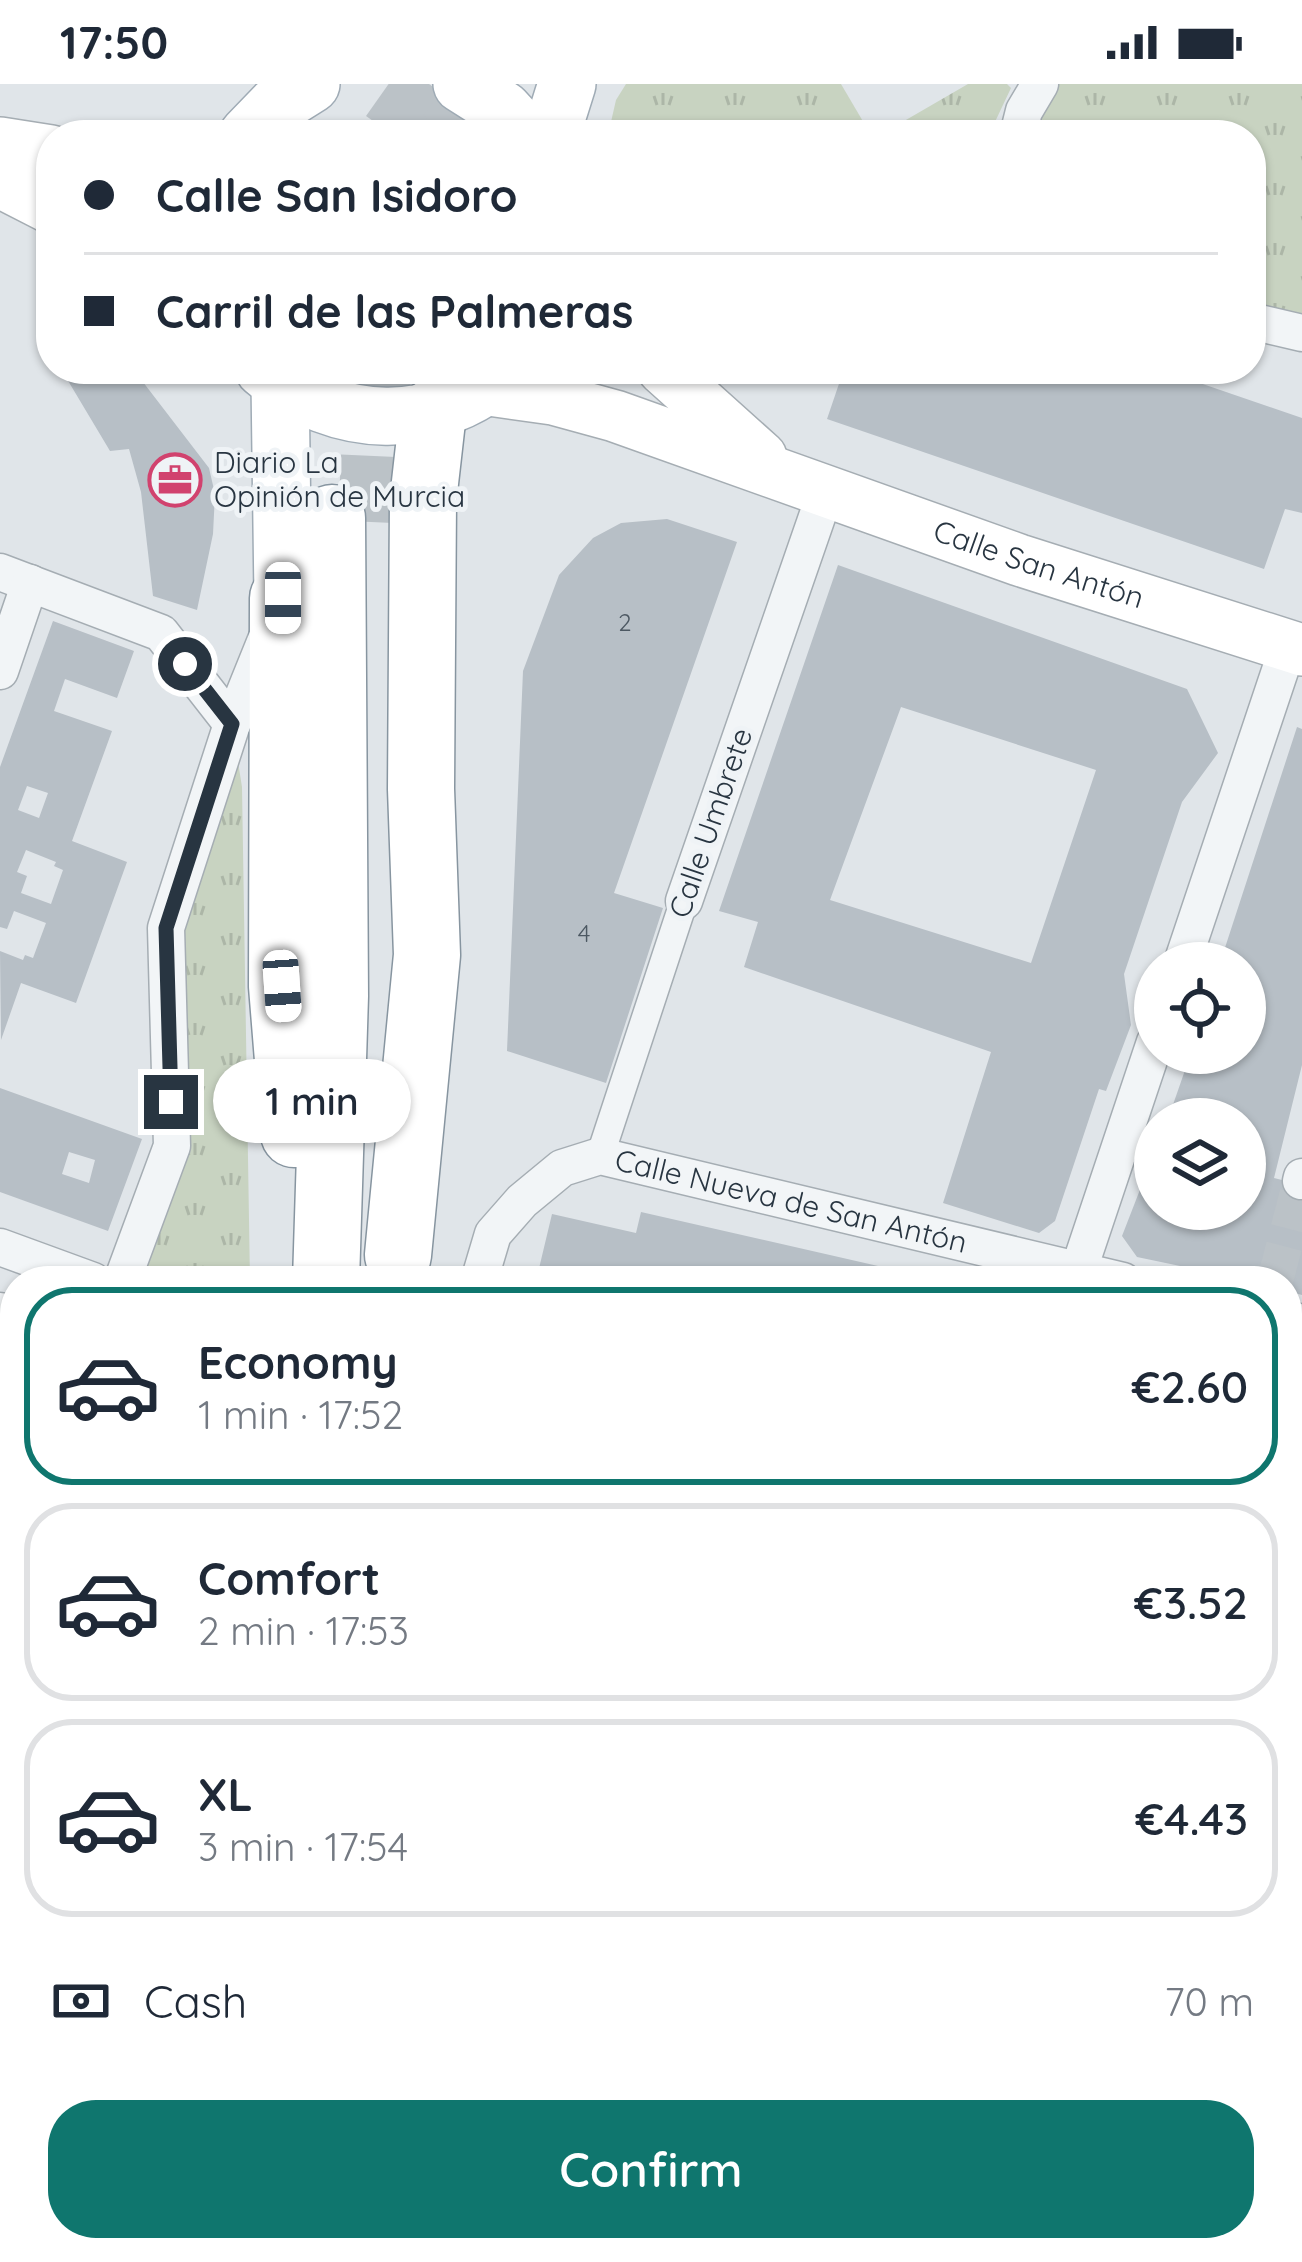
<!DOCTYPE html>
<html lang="en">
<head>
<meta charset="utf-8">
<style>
  :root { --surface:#fff; --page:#f2f2f3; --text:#1f2937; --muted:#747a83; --line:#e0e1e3; --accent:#0f766e }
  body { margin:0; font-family:Quicksand,sans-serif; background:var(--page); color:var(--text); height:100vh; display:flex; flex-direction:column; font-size:45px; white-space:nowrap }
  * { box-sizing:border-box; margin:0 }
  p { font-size:39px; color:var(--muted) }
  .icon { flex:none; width:66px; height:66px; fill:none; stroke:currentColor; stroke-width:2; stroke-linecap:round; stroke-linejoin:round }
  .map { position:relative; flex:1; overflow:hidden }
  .sheet { position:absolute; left:0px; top:1182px; width:1302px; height:996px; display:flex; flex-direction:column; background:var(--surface); border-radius:48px 48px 0 0; box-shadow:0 3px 9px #0004 }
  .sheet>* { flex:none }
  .guide { position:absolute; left:36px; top:36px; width:1230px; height:264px; border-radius:48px; box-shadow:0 3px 9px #0004; display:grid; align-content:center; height:264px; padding:0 48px; background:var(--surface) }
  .controls { position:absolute; left:1134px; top:858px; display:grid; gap:24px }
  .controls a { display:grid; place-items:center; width:132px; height:132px; border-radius:50%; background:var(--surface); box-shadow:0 3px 9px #0004; font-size:60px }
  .end { position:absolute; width:54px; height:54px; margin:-27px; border:15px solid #283541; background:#fff; box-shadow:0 0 0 6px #fff }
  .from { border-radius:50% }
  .bubble { position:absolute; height:84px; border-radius:42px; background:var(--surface); box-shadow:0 3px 9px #0004; font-size:39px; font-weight:600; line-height:84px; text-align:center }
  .car { position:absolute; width:36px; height:72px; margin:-36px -18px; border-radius:15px; box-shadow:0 0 9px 3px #0007; background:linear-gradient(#fff 24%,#345 0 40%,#fff 0 76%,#345 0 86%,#fff 0) }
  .guide b { display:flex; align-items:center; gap:42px; height:114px; font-size:45px }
  .guide b+b { border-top:3px solid var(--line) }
  .guide i { width:30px; height:30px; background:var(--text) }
  ul { padding:21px 0 0; list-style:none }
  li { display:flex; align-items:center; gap:36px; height:198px; margin:0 24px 18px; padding:0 24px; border:6px solid var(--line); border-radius:48px }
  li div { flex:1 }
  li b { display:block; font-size:45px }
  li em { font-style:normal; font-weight:600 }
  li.current { border-color:var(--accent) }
  li>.icon { width:108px; height:108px; stroke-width:1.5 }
  .pay { display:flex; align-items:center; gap:30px; height:132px; padding:0 48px; font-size:45px }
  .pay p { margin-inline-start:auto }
  .cta { display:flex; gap:24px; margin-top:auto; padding:24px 48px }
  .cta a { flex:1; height:138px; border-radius:48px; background:var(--accent); color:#fff; font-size:48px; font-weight:600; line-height:138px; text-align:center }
  .status { display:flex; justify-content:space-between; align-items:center; height:84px; padding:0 60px; background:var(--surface); direction:ltr }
  .status svg { height:33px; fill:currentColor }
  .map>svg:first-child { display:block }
</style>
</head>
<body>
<div class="status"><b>17:50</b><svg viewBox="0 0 49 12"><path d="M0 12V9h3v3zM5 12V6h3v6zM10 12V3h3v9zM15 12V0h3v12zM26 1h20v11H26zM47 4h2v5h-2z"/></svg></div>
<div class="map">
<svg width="1302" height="2178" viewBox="0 0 1302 2178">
  <defs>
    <pattern id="park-tufts" width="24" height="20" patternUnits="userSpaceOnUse" patternTransform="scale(3)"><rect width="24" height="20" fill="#c8d3c1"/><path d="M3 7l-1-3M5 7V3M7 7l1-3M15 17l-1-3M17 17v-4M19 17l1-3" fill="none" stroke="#acb6a7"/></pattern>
  </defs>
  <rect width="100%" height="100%" fill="#e0e5e9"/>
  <!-- park -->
  <g fill="url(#park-tufts)">
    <polygon points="626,0 841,0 871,51 608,51 616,16"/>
    <polygon points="968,0 1007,0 1011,4 994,40 995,51 880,51"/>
    <polygon points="1040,0 1302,0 1302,249 1251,237 1251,51 1018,51"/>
    <polygon points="232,640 242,703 250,1197 122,1197 172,1062 166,844"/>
    <polygon points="15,1515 15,2163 122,2163 115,2178 0,2178 0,1574"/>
  </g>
  <!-- building -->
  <g fill="#b7bfc6" fill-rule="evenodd">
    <polygon points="61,285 133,285 209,384 215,410 213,450 197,526 153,512 141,408 129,365 110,367"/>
    <polygon points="844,285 1159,285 1302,334 1302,429 1285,425 1264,485 827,335"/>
    <polygon points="667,435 737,458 614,809 663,824 606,999 507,967 523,587 559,491 593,454 621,439"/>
    <path d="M838 481 1187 605 1218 669 1182 718 1124 890 1131 941 1106 1007 1099 1005 1055 1137 1039 1149 943 1119 991 968 744 883 758 838 719 827ZM901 623 1096 686 1031 879 830 816Z"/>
    <path d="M53 537 134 567 117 614 65 595 54 627 112 647 72 757 127 778 76 919 21 899 1 956 0 867 23 876 25 871 33 874 46 839 14 827 7 845 0 843V683ZM27 702 48 709 39 734 18 726ZM26 766 56 778 54 782 63 786 51 820 21 809 27 792 17 788Z"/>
    <polygon points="1297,643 1302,645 1302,981 1274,1094 1302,1101 1302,1211 1287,1207 1287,1197 1252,1197 1137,1173 1122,1152 1155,1067 1155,1125 1245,1125 1245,1035 1168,1035 1191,969 1245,969 1245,879 1220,879"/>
    <path d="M0 1004 142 1055 108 1147 0 1108ZM69 1068 95 1076 89 1099 62 1090Z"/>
    <polygon points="641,1128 935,1195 935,1197 536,1197 552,1130 636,1149"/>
    <polygon points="0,1272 15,1276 15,1377 2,1430"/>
    <polygon points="1287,1276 1302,1280 1302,1362 1287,1358"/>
    <polygon points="1287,1395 1302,1399 1302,1532 1287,1528"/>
    <polygon points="1287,1924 1302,1926 1302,2029 1287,2026"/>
    <polygon points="1299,2119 1302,2178 1290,2178"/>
    <polygon points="685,2163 782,2163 789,2178 692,2178"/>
  </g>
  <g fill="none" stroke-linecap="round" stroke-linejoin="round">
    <!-- minor-tunnel -->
    <polyline stroke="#bbc2c7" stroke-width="36" stroke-dasharray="36 18" stroke-linecap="butt" points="1275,1197 1301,1097"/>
    <!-- motorway-tunnel -->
    <g stroke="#bbc2c7" stroke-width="66" stroke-dasharray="66 33" stroke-linecap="butt">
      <polyline points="393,51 429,0"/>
      <polyline points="450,51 487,0"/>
      <polyline points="371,438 378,285"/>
    </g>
    <!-- pedestrian casing -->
    <g stroke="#a5adb3" stroke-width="30">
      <g id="pedestrian">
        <polyline points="600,1072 684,817"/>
        <polyline points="904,2163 985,2178"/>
        <polyline points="1038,2178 1041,2163"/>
      </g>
    </g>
    <!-- minor casing -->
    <g stroke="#a5adb3" stroke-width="39">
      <g id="minor">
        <polyline points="1018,51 1024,27 1040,0"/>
        <polyline points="1251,237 1302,249"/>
        <polyline points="0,488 161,549 232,640"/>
        <polyline points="0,587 30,499"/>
        <polyline points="684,817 826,407"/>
        <polyline points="1182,879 1288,563"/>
        <polyline points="1301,1097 1302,1093"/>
        <polyline points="0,1163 93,1197"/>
        <polyline points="122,1197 172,1062 166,844 232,640 268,551"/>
        <path id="s1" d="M479 1197 493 1150 522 1117 562 1084 600 1072 1123 1197"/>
        <polyline points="1075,1197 1155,958"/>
        <polyline points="0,1227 15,1231"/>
        <polyline points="1287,1235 1302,1239"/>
        <polyline points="1287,1554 1302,1558"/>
        <polyline points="0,1574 15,1515"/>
        <polyline points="1287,1731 1302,1671"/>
        <polyline points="1287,1860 1302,1862"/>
        <polyline points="633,2163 639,2178"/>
      </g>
    </g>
    <!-- secondary casing -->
    <g stroke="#a5adb3" stroke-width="54">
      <g id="secondary">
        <polyline points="0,59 51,67"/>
        <polyline points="0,98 51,124"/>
        <polyline points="663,285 761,373"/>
        <path id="s2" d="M482 305 553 315 615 332 1019 476 1302 566"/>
      </g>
    </g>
    <!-- primary casing -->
    <g stroke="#9fabb5" stroke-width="60">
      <g id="primary">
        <polyline points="462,0 503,26 526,51"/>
        <polyline points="248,51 276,22 311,0"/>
        <polyline points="551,51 567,0"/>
        <path d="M264 285C337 346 435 350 507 285"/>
        <polyline points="280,298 283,514"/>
      </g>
    </g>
    <!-- motorway casing -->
    <g stroke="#8795a0" stroke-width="69">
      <g id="motorway">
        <polyline points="283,514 282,902 294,1050"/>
        <polyline points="398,1171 427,871 421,705 423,416 433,328"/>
        <polyline points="326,1197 335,912 332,434"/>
        <polyline points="422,2163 428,2178"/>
        <polyline points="212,2178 220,2163"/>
        <polyline points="333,2178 333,2163"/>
      </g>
    </g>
    <!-- pedestrian -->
    <use href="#pedestrian" stroke="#f2f5f7" stroke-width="27"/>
    <!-- minor -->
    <use href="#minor" stroke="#f2f5f7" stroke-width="36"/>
    <!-- secondary -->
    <use href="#secondary" stroke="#fff" stroke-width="51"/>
    <!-- primary -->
    <use href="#primary" stroke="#fff" stroke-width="57"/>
    <!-- motorway -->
    <use href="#motorway" stroke="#fff" stroke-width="66"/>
  </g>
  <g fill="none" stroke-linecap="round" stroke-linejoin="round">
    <!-- route -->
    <polyline stroke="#283541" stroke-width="15" points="171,1018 166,844 232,640 185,580"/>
  </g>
  <!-- icons -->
  <defs>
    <g id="office-ring" transform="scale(2.7)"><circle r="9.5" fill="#eff3f6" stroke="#d1426e" stroke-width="1.5"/><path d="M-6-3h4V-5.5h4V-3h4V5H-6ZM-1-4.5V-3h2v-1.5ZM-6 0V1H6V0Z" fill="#d1426e"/></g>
  </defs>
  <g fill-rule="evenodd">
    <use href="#office-ring" x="175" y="396"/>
  </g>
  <g text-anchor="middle" stroke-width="10" stroke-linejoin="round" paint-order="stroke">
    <!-- number labels -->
    <g font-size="24" fill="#4c5862">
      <text x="625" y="547">2</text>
      <text x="584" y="858">4</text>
    </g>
    <!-- poi labels -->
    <g font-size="30" fill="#283541" stroke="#eff3f6" text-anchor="start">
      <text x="214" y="389">Diario La<tspan x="214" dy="34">Opinión de Murcia</tspan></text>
    </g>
    <!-- street labels -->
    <g font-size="30" fill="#283541" stroke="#eff3f6">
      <text dy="10" stroke="none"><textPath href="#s2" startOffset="585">Calle San Antón</textPath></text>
      <text transform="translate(711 739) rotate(-71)" y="10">Calle Umbrete</text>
      <text dy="10" stroke="none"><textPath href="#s1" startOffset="381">Calle Nueva de San Antón</textPath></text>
    </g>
  </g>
</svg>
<div class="controls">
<a><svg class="icon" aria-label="locate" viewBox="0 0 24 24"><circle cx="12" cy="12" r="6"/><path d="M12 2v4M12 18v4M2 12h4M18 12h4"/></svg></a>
<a><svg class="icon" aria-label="layers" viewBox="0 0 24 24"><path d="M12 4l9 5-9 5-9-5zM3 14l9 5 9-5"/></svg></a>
</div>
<i class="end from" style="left:185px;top:580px"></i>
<i class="end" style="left:171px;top:1018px"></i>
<div class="bubble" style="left:213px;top:975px;width:198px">1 min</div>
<i class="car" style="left:283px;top:514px;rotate:180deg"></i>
<i class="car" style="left:282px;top:902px;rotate:176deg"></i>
<div class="guide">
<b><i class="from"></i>Calle San Isidoro</b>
<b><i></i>Carril de las Palmeras</b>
</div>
<section class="sheet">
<ul>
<li class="current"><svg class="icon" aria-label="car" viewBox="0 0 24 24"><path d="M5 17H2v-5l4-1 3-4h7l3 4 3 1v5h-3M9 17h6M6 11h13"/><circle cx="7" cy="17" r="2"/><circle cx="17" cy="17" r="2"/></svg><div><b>Economy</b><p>1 min · 17:52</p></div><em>€2.60</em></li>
<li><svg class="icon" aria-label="car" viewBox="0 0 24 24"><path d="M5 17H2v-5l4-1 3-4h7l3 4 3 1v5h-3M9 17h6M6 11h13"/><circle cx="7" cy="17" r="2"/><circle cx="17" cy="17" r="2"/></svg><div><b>Comfort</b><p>2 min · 17:53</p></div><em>€3.52</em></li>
<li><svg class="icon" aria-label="car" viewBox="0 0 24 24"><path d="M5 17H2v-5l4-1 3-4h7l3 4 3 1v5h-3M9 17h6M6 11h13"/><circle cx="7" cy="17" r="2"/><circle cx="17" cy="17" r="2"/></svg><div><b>XL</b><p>3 min · 17:54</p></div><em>€4.43</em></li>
</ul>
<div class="pay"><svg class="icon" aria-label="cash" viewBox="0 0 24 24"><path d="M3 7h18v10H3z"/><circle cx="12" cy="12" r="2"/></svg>Cash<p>70 m</p></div>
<div class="cta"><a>Confirm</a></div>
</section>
</div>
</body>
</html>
